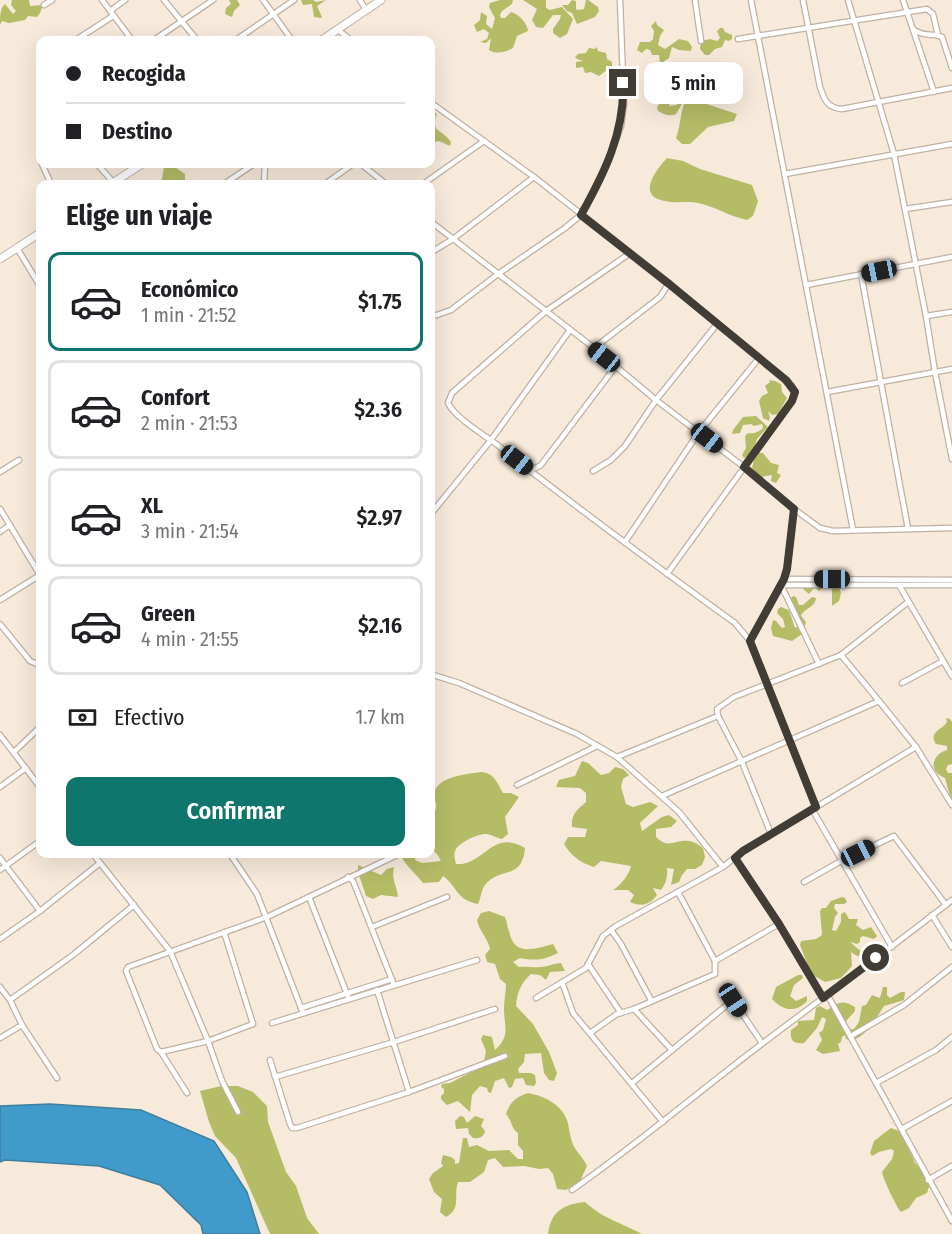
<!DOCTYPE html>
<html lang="es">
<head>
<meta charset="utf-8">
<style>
  :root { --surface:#fff; --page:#f2f2f2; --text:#202124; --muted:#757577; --line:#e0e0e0; --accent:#0f766e }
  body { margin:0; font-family:"Fira Sans Condensed",sans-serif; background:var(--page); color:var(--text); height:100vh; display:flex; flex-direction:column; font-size:22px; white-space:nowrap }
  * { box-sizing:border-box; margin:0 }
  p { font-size:20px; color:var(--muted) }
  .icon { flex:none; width:33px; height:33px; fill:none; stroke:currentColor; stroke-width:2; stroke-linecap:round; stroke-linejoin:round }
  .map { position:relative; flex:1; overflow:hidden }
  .details { position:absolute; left:36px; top:180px; width:399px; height:678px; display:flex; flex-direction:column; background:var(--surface); border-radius:12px; box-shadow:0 6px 24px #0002 }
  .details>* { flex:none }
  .guide { position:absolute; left:36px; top:36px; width:399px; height:132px; border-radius:12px; box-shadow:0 6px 24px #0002; display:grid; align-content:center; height:132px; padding:0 30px; background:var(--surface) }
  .end { position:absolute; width:27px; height:27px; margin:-14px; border:8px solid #413c36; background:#fff; box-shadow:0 0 0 3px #fff }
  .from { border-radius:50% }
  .bubble { position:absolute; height:42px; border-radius:12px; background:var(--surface); box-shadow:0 6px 24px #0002; font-size:20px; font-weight:600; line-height:42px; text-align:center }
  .car { position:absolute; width:18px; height:36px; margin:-18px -9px; border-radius:8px; box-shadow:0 0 4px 2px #0007; background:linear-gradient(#222 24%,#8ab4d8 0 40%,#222 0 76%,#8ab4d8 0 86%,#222 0) }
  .guide b { display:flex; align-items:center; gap:21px; height:57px; font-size:22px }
  .guide b+b { border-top:2px solid var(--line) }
  .guide i { width:15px; height:15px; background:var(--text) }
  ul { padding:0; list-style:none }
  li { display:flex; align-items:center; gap:18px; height:99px; margin:0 12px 9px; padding:0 18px; border:3px solid var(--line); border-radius:12px }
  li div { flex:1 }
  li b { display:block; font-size:22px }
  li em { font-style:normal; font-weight:600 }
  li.active { border-color:var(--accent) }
  li>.icon { width:54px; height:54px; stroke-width:1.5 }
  h2 { padding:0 30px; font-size:27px; line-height:72px }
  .pay { display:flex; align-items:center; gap:15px; height:66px; padding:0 30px; font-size:22px }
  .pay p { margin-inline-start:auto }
  .primary-button { display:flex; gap:12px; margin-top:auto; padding:12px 30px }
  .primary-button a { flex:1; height:69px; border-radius:12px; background:var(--accent); color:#fff; font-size:24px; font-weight:600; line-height:69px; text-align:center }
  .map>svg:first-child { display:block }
</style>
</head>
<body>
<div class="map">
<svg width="952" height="1234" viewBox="0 0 952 1234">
  <rect width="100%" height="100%" fill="#f7eadb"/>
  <!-- forest -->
  <g fill="#b4bc66">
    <path d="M12 0H29L30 6 43 5 40 13 37 17 28 16 25 20 9 23 2 21 0 25C0 17 0 8 5 4L13 14 16 11 11 5Z"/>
    <polygon points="229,0 237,0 240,5 234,11 232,17 225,14 226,8 231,4"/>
    <polygon points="301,0 313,0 316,2 326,0 317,6 322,17 321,18 314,17 312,4 303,5"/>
    <path d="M500 0H513L512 4 502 11 500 15 501 18H505L511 12C519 14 527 23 528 31L517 36 513 48C506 52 496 55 489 50L491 38 486 43 480 42 487 39 489 33 484 29 477 32 474 25 480 20 481 12 487 16 486 24 492 29 495 18 489 7 490 3Z"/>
    <polygon points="523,0 546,0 546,8 550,10 562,7 573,19 567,34 560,38 553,33 553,29 560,19 561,15 553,15 543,28 536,27 532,20 537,9"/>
    <polygon points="572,0 576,1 576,9 578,10 584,9 586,0 588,0 598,7 599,11 595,17 577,24 572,13 567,11 562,5 568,5"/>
    <polygon points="656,21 657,25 664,30 660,36 658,45 665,49 679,39 688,41 692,47 691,51 679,50 672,47 669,58 663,62 660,74 657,77 655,73 660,62 659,55 652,55 650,50 646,49 642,53 637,50 640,42 650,42 653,39 654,31 651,26"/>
    <polygon points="720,28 723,28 725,32 732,35 732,39 729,41 725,40 722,47 715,49 709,55 705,55 700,49 701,41 710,39 717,41 720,38 717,31"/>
    <polygon points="597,47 598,51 606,53 607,59 612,62 612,66 599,76 591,72 585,73 583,67 576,68 576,62 583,61 577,59 575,57 578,54 586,53 589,48 595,49"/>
    <path d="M685 63 688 68 680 82 677 94 670 98 669 106 677 105 686 79 689 81 690 90 676 114C670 117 663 114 658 111L657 107 662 101 663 89 672 75 679 73Z"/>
    <path d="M686 100H694L737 114 734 121 708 127 690 144H682L676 138C681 125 680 111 686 100Z"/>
    <path d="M437 113C430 133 441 128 451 142L450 146 439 141 435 142 433 153 431 154 432 137 430 117 432 114Z"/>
    <path d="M667 158 683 161 700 169 752 185 758 201 753 216 747 220C731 217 718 208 702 204 688 200 676 204 665 201 636 196 656 170 667 158Z"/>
    <polygon points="172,165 185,174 185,184 161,184 164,167"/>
    <polygon points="769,380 775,381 781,384 782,392 787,398 778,414 772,415 768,411 770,417 769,421 763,418 759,401 762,396 768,393 765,386 770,382"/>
    <path d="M756 416 768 427 757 439 752 455 744 458 742 455 746 448 745 436 748 433C754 434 759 432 763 428L762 424 754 426 751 424 743 425 740 433 732 434 733 430 743 417Z"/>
    <polygon points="759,453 763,453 771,463 779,465 777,473 781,475 776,483 771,481 772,475 761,477 752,468 754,460"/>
    <polygon points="838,585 841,593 839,601 832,606 832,591 830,586 822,588 819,591 815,587 809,594 803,589 804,587"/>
    <path d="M793 596 796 597 799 605H803L812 597 816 598C815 608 804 608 801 616L806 622 802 634 792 641 773 636 771 628 773 620 776 621 782 628 785 627 783 619 777 613 778 609 781 607 789 610 795 628 798 626V618L790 599Z"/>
    <path d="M946 718 950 719 952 722V764L948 765 946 769 948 773H952V803L945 778C943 777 939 775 937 773 928 764 938 752 947 750V746L936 744C928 732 942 730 947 722Z"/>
    <path d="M582 761 588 763 601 775 609 773 615 767 623 769 629 775 623 779 621 787 626 804 633 807 650 802 658 806 640 823 642 831 662 817 669 815 677 821 671 827 656 829V837C669 850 675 839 689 841 695 842 699 845 703 848L705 857 702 865 695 869H687L682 875 679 882 671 885 674 869 667 868C668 877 666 883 661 890L653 888 657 895C650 905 641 907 630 902L634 895 628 890H613C621 885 629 875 631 866L601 861 594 867C581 863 571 856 564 844L568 837H585L587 829 572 827C571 814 577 810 586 802V793L580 788 556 787 559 780 575 776Z"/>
    <path d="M481 772C494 773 497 782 503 793H511L519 797 505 817 508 834 502 839C497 838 492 835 487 834 479 833 460 842 456 849 453 854 455 859 456 864 484 866 492 828 525 848 522 881 500 866 485 885 481 890 481 898 478 904 456 900 458 887 443 876L439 882 423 883C415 873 405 865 400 854H416L415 860 422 863 441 861 437 854 431 849C431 841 428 829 431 821 432 817 435 813 436 808 437 803 434 800 434 795 435 776 468 774 481 772Z"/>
    <path d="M358 865 381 875 387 869 394 867C391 879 397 886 398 897L381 895 373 899 366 896 358 872Z"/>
    <path d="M842 897 845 898 847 902 844 904H835L834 908 838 913 835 917 832 930 836 931 841 922V914L845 912 849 919H858L856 925 863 930 871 927 877 936 874 939 863 936 860 938V942L857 944 850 942 864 954 868 947H872L875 950 870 956C861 958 858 957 851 952L852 966 841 978 825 982 811 974 800 945 801 941 816 939 822 935 820 911 822 908H826L831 901Z"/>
    <path d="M489 911 505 917C507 922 507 926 509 931 514 957 534 949 553 944L558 953C544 960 536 961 520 958L513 962 519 967C527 966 533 968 540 967 548 967 554 963 561 963L565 971 550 972 546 980 540 975 531 974C521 983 517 992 516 1006L533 1024 549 1052 557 1073 554 1081 549 1080 544 1073 541 1053 525 1054 524 1062 518 1069 519 1073H531L535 1075 536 1083 534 1086 526 1085 523 1078 515 1079 512 1087 509 1088 504 1078 495 1081 491 1093 488 1092 487 1088 480 1086 472 1095 470 1112 458 1101 447 1105 441 1099V1096L444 1093V1089L441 1087 442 1084 450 1083 483 1066 486 1051 481 1039 483 1035 492 1037 495 1050C511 1035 504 1027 504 1009 504 1000 506 992 506 984L500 979 495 964 487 962 485 955 490 949C488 938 479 931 477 920L481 913Z"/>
    <path d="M798 975H802L803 978 794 985 790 996 796 1001 807 996V1001C796 1013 783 1011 772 999L776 987Z"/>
    <path d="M883 987H887V995L890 998 901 992H905L904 1000 884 1006C876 1018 862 1045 846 1039L845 1035 842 1037 841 1042 838 1044 840 1051 823 1054 816 1050 822 1040 819 1033 823 1030 826 1019 822 1017 817 1028 804 1043C793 1044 790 1041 791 1030L798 1025V1021L814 1020 816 1008 820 1006 827 1010C839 1003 841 999 855 1007V1011C849 1019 845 1018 845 1030L854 1029 859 1022 862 1006 866 1005 872 995 880 998Z"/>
    <polygon points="221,1086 238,1086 253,1092 267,1106 268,1122 286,1172 296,1186 307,1218 319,1234 270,1234 236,1158 215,1136 209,1122 200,1091"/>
    <path d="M528 1093C545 1096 563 1105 568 1123 569 1129 570 1136 572 1142 575 1151 583 1157 587 1166L580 1181 566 1190 557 1189 553 1174 548 1168 539 1169 524 1166 503 1167 495 1158 488 1160 484 1172 470 1182H458C453 1196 462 1208 446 1217L440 1212 442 1199 434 1192 429 1179 433 1173 443 1166 441 1163 443 1155 451 1157 455 1160V1164L459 1163 463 1138H467L469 1147 477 1145 489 1151 509 1150 518 1159H523V1151L518 1145V1133C511 1129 512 1120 506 1114 510 1102 516 1097 528 1093Z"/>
    <path d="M460 1116 464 1117 467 1123 475 1116 484 1119 481 1126 485 1131C484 1137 479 1139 473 1138L469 1134 468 1128 456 1129 455 1121Z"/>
    <path d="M891 1128 899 1131 908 1144 915 1163 926 1173 931 1181 927 1193 916 1198 909 1208 901 1212C897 1208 883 1179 882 1172L892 1159 894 1151 891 1149 879 1152 872 1156 870 1153 874 1141Z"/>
    <path d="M585 1202C605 1220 620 1222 642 1234H548C551 1211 564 1204 585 1202Z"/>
  </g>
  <!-- water -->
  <polygon fill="#409bca" stroke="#407e9e" stroke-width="1.5" points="50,1104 141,1110 214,1141 247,1192 260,1234 203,1234 201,1225 160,1185 99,1166 5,1160 0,1162 0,1106"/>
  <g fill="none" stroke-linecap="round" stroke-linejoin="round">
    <!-- street casing -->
    <g stroke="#beb1a3" stroke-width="7">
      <g id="street">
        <polyline points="102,0 132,40"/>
        <polyline points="164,0 197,40"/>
        <polyline points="263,0 292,40"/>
        <polyline points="360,0 366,10"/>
        <polyline points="695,0 701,41"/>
        <polyline points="751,0 853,530"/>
        <path d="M803 0 820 87C824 99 827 108 842 109L952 88"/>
        <polyline points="848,0 894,154 926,316 935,372 952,459"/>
        <polyline points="903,0 934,92"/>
        <polyline points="44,5 52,0"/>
        <polyline points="110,11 125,0"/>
        <polyline points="338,30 351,40"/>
        <path d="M914 30C926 38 932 32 942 37L952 68"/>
        <polyline points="738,39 927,9 933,14 938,35"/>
        <polyline points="76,40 113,16"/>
        <polyline points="154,40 213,0"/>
        <polyline points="236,40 294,0"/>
        <polyline points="430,102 534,177 669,283 792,386 795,392 792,401 667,574"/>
        <polyline points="42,164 51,184"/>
        <polyline points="97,164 114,183"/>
        <polyline points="361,164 386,184"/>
        <polyline points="785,174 952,144"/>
        <polyline points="224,184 254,164"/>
        <polyline points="264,184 265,164"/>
        <polyline points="325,184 353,164"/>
        <polyline points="423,184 484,141"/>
        <polyline points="905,209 952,202"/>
        <polyline points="430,221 594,348 656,400 744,467 794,509 820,528 833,531 952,528"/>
        <polyline points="17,248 40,286"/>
        <polyline points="430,253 453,239 534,177"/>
        <path d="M629 254 546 311 452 393 448 403C455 418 486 436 500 447 577 508 656 566 735 623L750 641 816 806"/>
        <polyline points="861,274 908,529"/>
        <polyline points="806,285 952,257"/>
        <polyline points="430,315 437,315 451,310 498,274 565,228 581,215 606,166 621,126 624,104 620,0"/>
        <polyline points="926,316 952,312"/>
        <polyline points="594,348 660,297 669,283"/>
        <polyline points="827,392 952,369"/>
        <polyline points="530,471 541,465 616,366"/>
        <polyline points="593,471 611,460 625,446 656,400 717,324"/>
        <polyline points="0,472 19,460"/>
        <polyline points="0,509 40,575"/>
        <polyline points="430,515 491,440 570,330"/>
        <polyline points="0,532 10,525"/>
        <polyline points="625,542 699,432 759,358"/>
        <polyline points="784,579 952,580"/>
        <polyline points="899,585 952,676"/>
        <polyline points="0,600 40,575"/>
        <polyline points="0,624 30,661 37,664 40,663"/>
        <polyline points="750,641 784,579 787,569 794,509"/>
        <polyline points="819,664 781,585 952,585"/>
        <polyline points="430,674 459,683 577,734 617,757 679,812 723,867"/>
        <polyline points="902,683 943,661"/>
        <polyline points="879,701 916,747 952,805"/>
        <polyline points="0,735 40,787"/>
        <polyline points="14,752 40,727"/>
        <polyline points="617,757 718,716"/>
        <polyline points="517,785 597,746"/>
        <polyline points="0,787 26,768"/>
        <polyline points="662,796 879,701 841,655"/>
        <polyline points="812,809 892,947"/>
        <polyline points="771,834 742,762 718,716 717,709 734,697 841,655 908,602"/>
        <polyline points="93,854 170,951 208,1041 222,1081 238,1112"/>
        <polyline points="230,854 257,894 303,1013"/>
        <polyline points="0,858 40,911"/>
        <polyline points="0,870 40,841"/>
        <polyline points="348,877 353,881 394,985"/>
        <polyline points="804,882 841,861 894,836 946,905"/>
        <polyline points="309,897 349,999"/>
        <polyline points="932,915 952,947"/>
        <polyline points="779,924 823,997"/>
        <polyline points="372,927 447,897"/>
        <polyline points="611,930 621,944 651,1000"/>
        <polyline points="224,932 253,1024 208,1041 161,1052 157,1049 126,971 128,967 267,917 399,854"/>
        <polyline points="0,939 40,911 100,863"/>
        <polyline points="715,961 779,924 735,858"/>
        <polyline points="588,964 621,1013"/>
        <polyline points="562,982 573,1013 663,1122"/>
        <polyline points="0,987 10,1000 22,1025 57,1078"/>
        <polyline points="377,990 409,1092"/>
        <polyline points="827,994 952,1221"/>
        <polyline points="536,998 586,968 603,936 616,926 723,867 743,851 916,747"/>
        <polyline points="10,1000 73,955 134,905"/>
        <polyline points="301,1008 392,979"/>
        <polyline points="634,1009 672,1050"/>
        <polyline points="272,1023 477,960"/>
        <polyline points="590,1033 617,1014 634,1009 715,974 715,961 678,892"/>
        <polyline points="851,1036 904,1005 952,967"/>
        <polyline points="0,1038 22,1025"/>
        <polyline points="161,1052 187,1093"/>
        <polyline points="270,1060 290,1124 292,1128 297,1128 409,1092 505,1056"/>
        <polyline points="275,1077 394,1042 495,1009"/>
        <polyline points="632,1083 733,1000 762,1043"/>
        <polyline points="876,1083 936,1050 952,1037"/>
        <polyline points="902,1129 952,1101"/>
        <polyline points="928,1180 952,1166"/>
        <path d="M572 1190C638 1144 699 1091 763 1043 826 995 890 949 952 900"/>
      </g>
    </g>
    <!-- secondary casing -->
    <g stroke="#beb1a3" stroke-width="9">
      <g id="secondary">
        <polyline points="322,40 381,0"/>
        <polyline points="111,184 142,164"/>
        <polyline points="0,259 40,233"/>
      </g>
    </g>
    <!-- street -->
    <use href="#street" stroke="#fff" stroke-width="4.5"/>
    <!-- secondary -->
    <use href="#secondary" stroke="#fff" stroke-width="7"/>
  </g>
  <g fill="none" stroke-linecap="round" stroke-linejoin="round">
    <!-- route -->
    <path stroke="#413c36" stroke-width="8" d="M623 83C625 132 604 174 581 215L669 284 786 380 795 392 792 401 744 467 794 509 787 569 784 579 750 641 816 807 743 851 735 858 779 924 823 998 876 958"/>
  </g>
</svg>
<i class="end from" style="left:876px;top:958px"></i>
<i class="end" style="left:623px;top:83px"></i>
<div class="bubble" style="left:644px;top:62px;width:99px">5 min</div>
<i class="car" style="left:879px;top:271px;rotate:259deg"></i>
<i class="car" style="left:604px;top:357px;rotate:308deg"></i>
<i class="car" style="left:707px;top:438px;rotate:128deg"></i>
<i class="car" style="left:517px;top:460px;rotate:128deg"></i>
<i class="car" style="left:832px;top:579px;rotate:270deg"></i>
<i class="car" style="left:858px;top:853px;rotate:63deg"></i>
<i class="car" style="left:733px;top:1000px;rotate:147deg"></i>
<div class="guide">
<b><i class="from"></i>Recogida</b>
<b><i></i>Destino</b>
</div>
<section class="details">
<h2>Elige un viaje</h2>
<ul>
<li class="active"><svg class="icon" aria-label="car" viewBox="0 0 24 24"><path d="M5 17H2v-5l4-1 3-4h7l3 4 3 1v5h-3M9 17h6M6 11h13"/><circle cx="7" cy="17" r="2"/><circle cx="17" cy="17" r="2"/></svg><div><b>Económico</b><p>1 min · 21:52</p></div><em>$1.75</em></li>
<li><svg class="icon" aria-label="car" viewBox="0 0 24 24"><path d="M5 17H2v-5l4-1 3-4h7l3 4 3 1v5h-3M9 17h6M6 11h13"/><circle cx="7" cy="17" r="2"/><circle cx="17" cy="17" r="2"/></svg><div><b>Confort</b><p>2 min · 21:53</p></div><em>$2.36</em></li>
<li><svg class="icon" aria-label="car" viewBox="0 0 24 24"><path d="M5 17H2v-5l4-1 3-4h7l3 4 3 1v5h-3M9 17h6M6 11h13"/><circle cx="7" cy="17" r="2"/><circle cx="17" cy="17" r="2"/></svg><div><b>XL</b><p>3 min · 21:54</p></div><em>$2.97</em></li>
<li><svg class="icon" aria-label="car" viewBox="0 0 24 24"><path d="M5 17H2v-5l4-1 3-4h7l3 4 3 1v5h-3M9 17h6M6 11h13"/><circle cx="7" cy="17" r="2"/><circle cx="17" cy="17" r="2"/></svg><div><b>Green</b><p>4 min · 21:55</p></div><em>$2.16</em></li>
</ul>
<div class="pay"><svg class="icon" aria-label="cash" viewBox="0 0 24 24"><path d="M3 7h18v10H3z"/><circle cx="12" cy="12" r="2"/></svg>Efectivo<p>1.7 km</p></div>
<div class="primary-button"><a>Confirmar</a></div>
</section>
</div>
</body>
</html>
